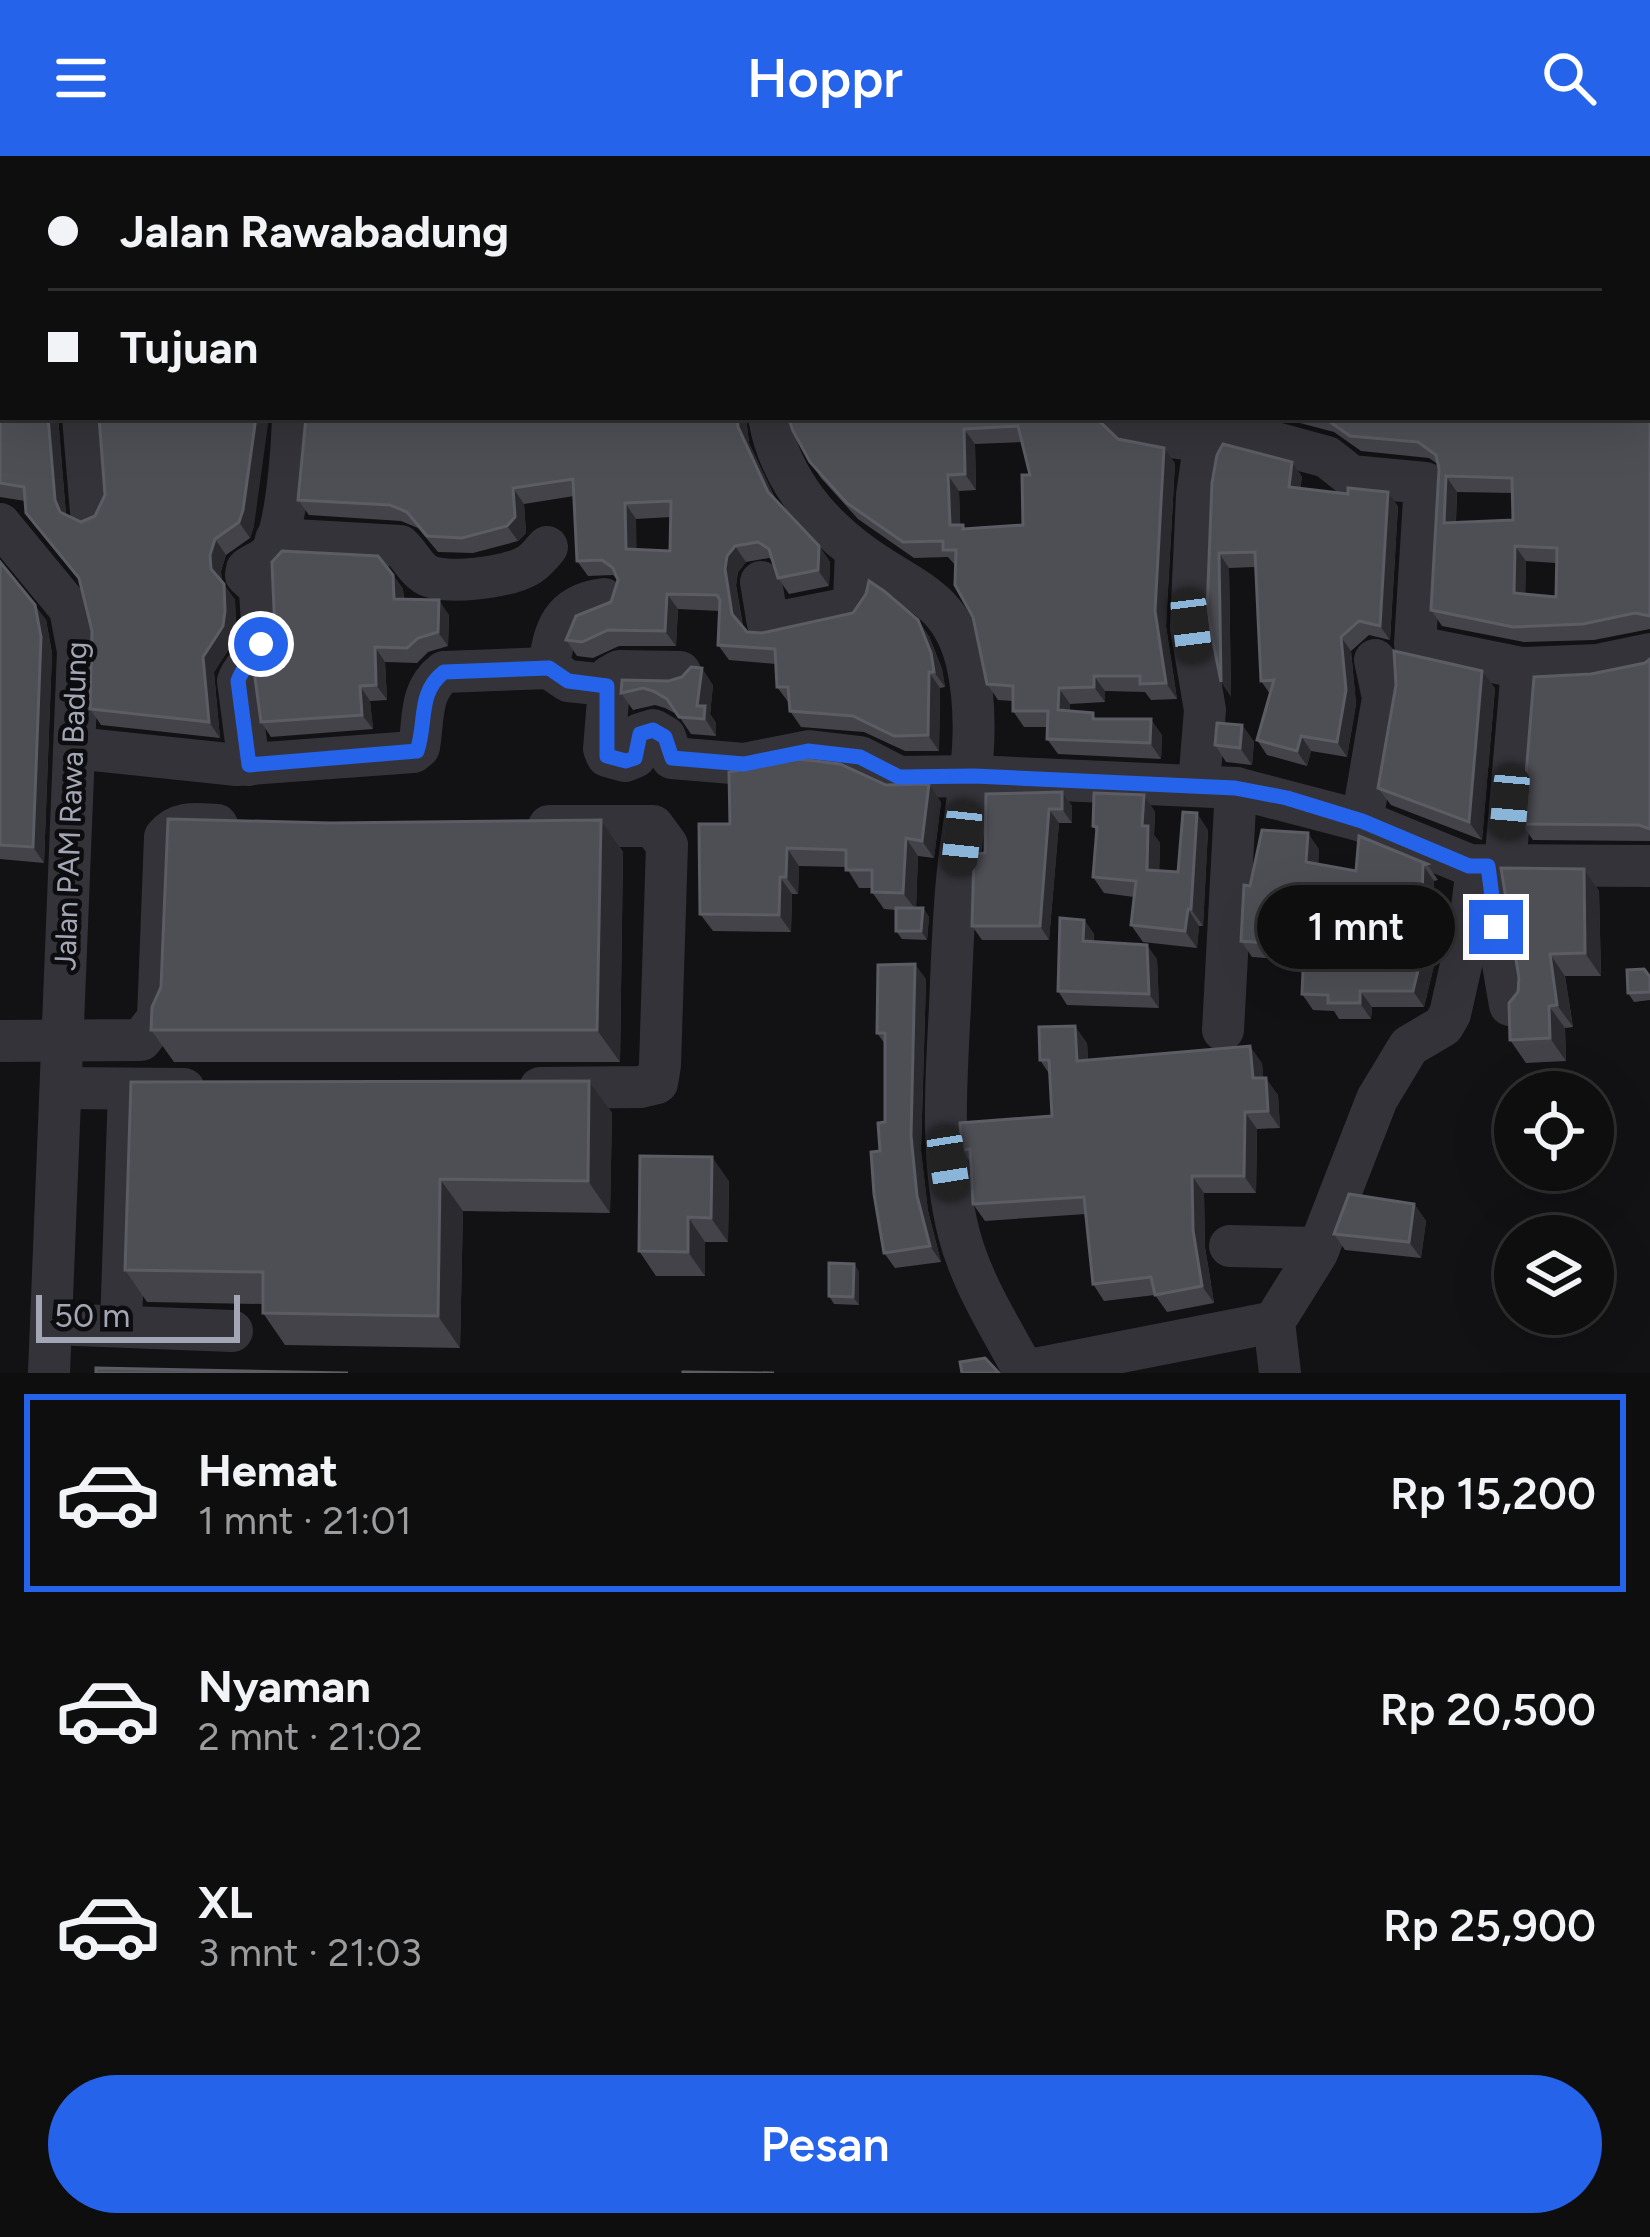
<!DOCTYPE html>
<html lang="id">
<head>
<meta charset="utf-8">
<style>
  :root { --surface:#0e0e0f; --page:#1c1c1d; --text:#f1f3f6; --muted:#9b9c9e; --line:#2e2e2f; --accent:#2563eb }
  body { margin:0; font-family:Figtree,sans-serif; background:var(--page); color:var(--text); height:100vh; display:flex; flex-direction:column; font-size:45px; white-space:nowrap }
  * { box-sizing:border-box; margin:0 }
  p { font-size:39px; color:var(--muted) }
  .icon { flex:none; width:66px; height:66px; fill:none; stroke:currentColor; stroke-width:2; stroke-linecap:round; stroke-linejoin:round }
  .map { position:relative; height:1217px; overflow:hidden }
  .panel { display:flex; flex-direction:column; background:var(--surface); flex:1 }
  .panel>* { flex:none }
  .hud { position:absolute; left:0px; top:0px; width:1650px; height:264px; box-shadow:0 12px 48px #0002,0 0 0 3px var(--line); display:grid; align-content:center; height:264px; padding:0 48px; background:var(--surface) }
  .tools { position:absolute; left:1494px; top:915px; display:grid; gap:24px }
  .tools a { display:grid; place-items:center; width:120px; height:120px; border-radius:50%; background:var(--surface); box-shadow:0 12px 48px #0002,0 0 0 3px var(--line); font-size:60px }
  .scale { position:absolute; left:36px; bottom:30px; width:204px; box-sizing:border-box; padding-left:12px; border:6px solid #a3a6b5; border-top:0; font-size:33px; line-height:42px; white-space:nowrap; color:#a3a6b5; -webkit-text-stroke:9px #0d0d0f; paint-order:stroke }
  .end { position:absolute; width:54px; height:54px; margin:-27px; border:15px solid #2563eb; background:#fff; box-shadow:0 0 0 6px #fff }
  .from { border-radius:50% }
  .bubble { position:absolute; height:84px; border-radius:42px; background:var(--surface); box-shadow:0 12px 48px #0002,0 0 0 3px var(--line); font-size:39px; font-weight:600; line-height:84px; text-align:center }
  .car { position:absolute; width:36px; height:72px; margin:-36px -18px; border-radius:15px; box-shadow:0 0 9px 3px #0007; background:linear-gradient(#222 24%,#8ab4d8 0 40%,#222 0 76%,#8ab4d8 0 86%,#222 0) }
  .hud b { display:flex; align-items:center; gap:42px; height:114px; font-size:45px }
  .hud b+b { border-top:3px solid var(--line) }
  .hud i { width:30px; height:30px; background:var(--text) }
  ul { padding:21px 0 0; list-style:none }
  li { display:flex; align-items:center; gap:36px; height:198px; margin:0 24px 18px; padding:0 24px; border:6px solid transparent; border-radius:0px }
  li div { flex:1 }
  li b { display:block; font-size:45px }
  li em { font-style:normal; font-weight:600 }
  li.selected { border-color:var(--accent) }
  li>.icon { width:108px; height:108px; stroke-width:1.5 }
  .action { display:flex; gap:24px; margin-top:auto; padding:24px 48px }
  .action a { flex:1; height:138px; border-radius:72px; background:var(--accent); color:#fff; font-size:48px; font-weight:600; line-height:138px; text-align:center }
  header { display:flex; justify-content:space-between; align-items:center; height:156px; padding:0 48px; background:var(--accent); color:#fff; font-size:54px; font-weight:600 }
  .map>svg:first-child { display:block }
</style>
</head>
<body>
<header><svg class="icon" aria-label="menu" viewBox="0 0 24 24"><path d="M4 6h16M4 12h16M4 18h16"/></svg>Hoppr<svg class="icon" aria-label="search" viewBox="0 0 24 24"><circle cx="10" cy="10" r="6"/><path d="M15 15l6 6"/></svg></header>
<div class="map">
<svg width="1650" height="1217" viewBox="0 0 1650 1217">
  <rect width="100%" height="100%" fill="#121214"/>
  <!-- water -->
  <polygon fill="#282f38" points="1279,0 1650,0 1650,193 1647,194 1647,3"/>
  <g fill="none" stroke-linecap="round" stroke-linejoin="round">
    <!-- minor -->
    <g stroke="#333339" stroke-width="42">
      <polyline points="664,0 664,3"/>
      <polyline points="358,3 358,0"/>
      <polyline points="0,226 3,226"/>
      <polyline points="83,261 91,356"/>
      <path d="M769 261C778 316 813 362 857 395 906 433 951 438 967 507 983 579 966 643 958 714 953 760 952 805 950 851 946 926 940 1004 959 1078 972 1128 1001 1172 1025 1217"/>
      <polyline points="1123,261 1145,278 1210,286"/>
      <polyline points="0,368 70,453 78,495 49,1217"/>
      <path d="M276 383 400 390C409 398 415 412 425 418 444 430 508 421 527 410 535 406 541 398 547 391"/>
      <polyline points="761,426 768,468 849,452 854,442 856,395"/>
      <path d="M549 512C553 474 562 448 604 443"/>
      <polyline points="680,516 619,515 610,520 604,593 607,600 625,605 635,601 640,578 653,574 665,581 672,602 744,608 809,595 860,601 899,621 974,620 1236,632 1362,665 1469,709 1650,710"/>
      <path d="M75 592 237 609 413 596 419 591C424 563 419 535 444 516L549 512 568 525 607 529"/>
      <path d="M249 609 238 525C242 512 255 505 259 492 265 475 260 450 260 432L246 419 247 413C255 407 266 404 271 396 287 373 292 291 293 261"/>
      <polyline points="1199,628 1205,554 1191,471 1197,339 1202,304 1219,277 1239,277 1327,301 1351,320 1425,327 1415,488 1418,491 1522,512 1597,509 1650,498"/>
      <polyline points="1362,665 1383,542 1375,504"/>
      <polyline points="1505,710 1522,512"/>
      <polyline points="1489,726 1510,849"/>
      <polyline points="1223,874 1236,632"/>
      <path d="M0 885 141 884 158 862 165 681C179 664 197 668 217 669"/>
      <polyline points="61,932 184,933"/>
      <polyline points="540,932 640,931 657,927 660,909 667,689 653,670 549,670"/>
      <polyline points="1230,1090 1319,1092"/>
      <polyline points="51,1168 232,1175"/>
      <polyline points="121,1170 129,933"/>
      <polyline points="1024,1215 1274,1166"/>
      <polyline points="1280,1217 1274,1166 1317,1097 1377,943 1409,890 1443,870 1450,858 1470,769 1477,710"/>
    </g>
  </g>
  <!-- wall -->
  <g fill="#434349" fill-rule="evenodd">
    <polygon points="193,0 334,0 333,3 193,3"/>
    <path d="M1650 213V473L1594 484 1524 486 1442 470 1431 454 1439 309 1429 302 1361 295 1334 276 1277 261H1647ZM1457 336 1513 337V364L1456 366ZM1526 405 1556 407V441L1525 438Z"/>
    <polygon points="0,233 58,261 66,359 81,366 95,360 105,339 254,370 250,382 226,399 221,415 222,426 235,444 236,470 234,485 214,516 220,582 101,569 90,553 92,475 80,425 26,357 25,345 0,341"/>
    <path d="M306 261H746L749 287 776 344 819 390 830 406 829 430 789 438 778 422 772 404 769 402 746 406 738 416 736 429 743 470 747 476 762 477 929 480 942 513 945 531 940 532 939 595H905L864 576 801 571 790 555 789 547 777 531 776 508 729 504 718 489 720 455 678 453 676 490H619L593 502 577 500 566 484 611 446 618 424 613 419 588 420 577 405 574 340 524 348 526 377 518 385 473 397 438 396 418 372 401 365 309 359 298 344ZM671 361 670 395 636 393V363Z"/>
    <path d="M788 261 1099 265 1118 283 1175 307 1166 470 1177 543 1151 544 1145 536 1105 535V546L1070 548V555L1162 579 1161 603 1058 598 1047 583V571H1024L1013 555V545L998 544 987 528 973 461 956 410 948 401 914 402 858 363 821 322 810 306ZM1022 286 1030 319 1023 369 966 373 960 369 959 335 976 334 975 288Z"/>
    <polygon points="1292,306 1302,321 1300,332 1398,350 1390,484 1369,479 1351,495 1356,548 1347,601 1311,595 1307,610 1267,599 1257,584 1270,538 1261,525 1255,411 1229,412 1231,541 1212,327"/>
    <polygon points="0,406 46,464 52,497 44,707 0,703"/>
    <polygon points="393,419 403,433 404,443 449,459 448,490 428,496 417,507 385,506 387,544 370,545 373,573 271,581 261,566"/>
    <polygon points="1650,503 1650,685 1533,684 1522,668 1591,518 1645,507"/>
    <polygon points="622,524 713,529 710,558 716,567 716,580 691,578 678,559 665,552 655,549 633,554 621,537"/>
    <polygon points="1495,532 1482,684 1391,649 1378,632"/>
    <polygon points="1242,569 1254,586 1252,609 1226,606 1215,589"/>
    <polygon points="886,629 941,646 934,702 918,700 916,752 923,752 929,761 927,784 902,783 896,775 896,754 884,753 872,736 872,732 859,732 846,711 799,710 798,738 792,738 791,776 713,775 700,758 730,668"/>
    <polygon points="1062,636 1072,650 1072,667 1059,667 1049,784 982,784 972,770 985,697"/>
    <polygon points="1144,639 1155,656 1154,679 1160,687 1159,715 1178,716 1208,674 1203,770 1199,770 1197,792 1143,786 1131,769 1134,741 1104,737 1093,721 1097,676 1093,670"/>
    <polygon points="601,664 623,696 620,906 174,906 151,874 330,667"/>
    <polygon points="1319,693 1318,708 1356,715 1427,708 1438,724 1434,725 1432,779 1439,789 1424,851 1372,851 1371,863 1339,863 1334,855 1313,854 1302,838 1303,805 1252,801 1241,785 1250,730"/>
    <polygon points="1584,713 1599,735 1601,820 1565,820 1573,871 1565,872 1566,905 1526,907 1510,884"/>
    <polygon points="1084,764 1094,778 1094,785 1157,803 1159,852 1067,849 1058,835"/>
    <polygon points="1650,821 1650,844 1634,846 1628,837"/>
    <polygon points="926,823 921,995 928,1055 941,1106 895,1112 884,1097 880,995 885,966 885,888 877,877"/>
    <polygon points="1087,887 1088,904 1262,907 1263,922 1278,939 1280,972 1257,973 1256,1037 1204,1037 1205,1091 1214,1147 1167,1156 1155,1139 1104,1145 1093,1128 1086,1058 985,1065 973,1048 970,1006 962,994 1052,960 1050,919 1040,904"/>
    <polygon points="589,925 612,957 610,1057 463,1055 460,1192 285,1189 263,1157 263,1148 147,1146 125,1114"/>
    <polygon points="729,1025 728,1086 705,1086 705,1120 656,1120 639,1095"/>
    <polygon points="1414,1048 1426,1065 1421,1102 1345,1094 1334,1078"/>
    <polygon points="854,1108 859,1116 859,1149 834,1148 829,1140"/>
  </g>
  <!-- shaded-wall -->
  <g fill="#2b2b2f">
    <polygon points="1166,0 1183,0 1182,3 1165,3"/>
    <polygon points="48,261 58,261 66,359 60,356 55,344"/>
    <polygon points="256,261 269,261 254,370 250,382 239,366"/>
    <polygon points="737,261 746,261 749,287 779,351 768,336 738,271"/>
    <polygon points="964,273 975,288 976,334 965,318"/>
    <polygon points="1164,292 1175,307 1166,470 1177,543 1166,527 1155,455"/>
    <polygon points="1292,306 1302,321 1299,345 1289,331"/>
    <polygon points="948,319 959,335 961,385 950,369"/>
    <polygon points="1446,320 1457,336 1455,382 1444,367"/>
    <polygon points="513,332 524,348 526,377 518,385 507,370"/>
    <polygon points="1388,336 1398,350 1390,484 1380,470"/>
    <polygon points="625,347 636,363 637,408 626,393"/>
    <polygon points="215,383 226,399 221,415 222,428 211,413 210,399"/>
    <polygon points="735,390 746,406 738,416 736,429 743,473 732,458 725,413 727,400"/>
    <polygon points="819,390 830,406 829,430 818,414"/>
    <polygon points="1515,390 1526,405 1525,452 1514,437"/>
    <polygon points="1219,397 1229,412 1231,541 1221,526"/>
    <polygon points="393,419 403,433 404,458 394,443"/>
    <polygon points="224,428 235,444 236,470 234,485 214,516 220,582 209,566 203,501"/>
    <polygon points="667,438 678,453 676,490 665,475"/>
    <polygon points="439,444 449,459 448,490 438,476"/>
    <polygon points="35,449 46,464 52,497 44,707 33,691"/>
    <polygon points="918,464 929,480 942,513 945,531 934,516"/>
    <polygon points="1341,481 1351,495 1356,548 1347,601 1337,586"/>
    <polygon points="375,491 385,506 387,544 376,529"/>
    <polygon points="702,512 713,529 710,558 716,567 716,580 697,550"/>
    <polygon points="1482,515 1495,532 1482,684 1469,666"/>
    <polygon points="929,516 940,532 939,595 928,579"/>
    <polygon points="1094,520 1105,535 1105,546 1094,531"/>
    <polygon points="360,530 370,545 373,573 362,559"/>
    <polygon points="1059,532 1070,548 1069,570 1058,554"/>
    <polygon points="1151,563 1162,579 1161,603 1150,587"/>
    <polygon points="1242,569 1254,586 1252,609 1240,592"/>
    <polygon points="1301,580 1311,595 1307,610 1297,595"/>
    <polygon points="929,628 941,646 934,702 922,685"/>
    <polygon points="1062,636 1072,650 1072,667 1062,653"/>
    <polygon points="1144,639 1155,656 1154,679 1160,687 1159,731 1147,714 1142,670"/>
    <polygon points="1049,653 1059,667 1049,784 1040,770"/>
    <polygon points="1197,657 1208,674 1203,770 1191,753"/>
    <polygon points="601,664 623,696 620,906 597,874"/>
    <polygon points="1308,677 1319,693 1318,722 1306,706"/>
    <polygon points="906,682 918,700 916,754 903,737"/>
    <polygon points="787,692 799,710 798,738 786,721"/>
    <polygon points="1423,709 1434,725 1432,779 1439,789 1424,851 1413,835 1421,774"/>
    <polygon points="1584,713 1599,735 1601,820 1585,797"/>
    <polygon points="780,721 792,738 791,776 779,759"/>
    <polygon points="923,752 929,761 927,784 921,775"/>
    <polygon points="1188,753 1199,770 1197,792 1185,775"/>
    <polygon points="1084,764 1094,778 1093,799 1083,785"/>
    <polygon points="1147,789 1157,803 1159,852 1149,838"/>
    <polygon points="1550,798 1565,820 1573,871 1557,849"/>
    <polygon points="915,808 926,823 921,995 928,1055 941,1106 930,1090 917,1040 911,980"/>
    <polygon points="1360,835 1372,851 1371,863 1360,847"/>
    <polygon points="1549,850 1565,872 1566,905 1550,882"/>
    <polygon points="1075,870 1087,887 1089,922 1077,905"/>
    <polygon points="1250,890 1262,907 1265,940 1253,922"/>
    <polygon points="1266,922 1278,939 1280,972 1268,955"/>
    <polygon points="589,925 612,957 610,1057 588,1025"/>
    <polygon points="1245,956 1257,973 1256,1037 1244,1020"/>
    <polygon points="712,1001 729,1025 728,1086 711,1062"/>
    <polygon points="1192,1020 1204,1037 1205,1091 1214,1147 1202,1130 1193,1074"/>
    <polygon points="440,1023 463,1055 460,1192 438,1160"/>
    <polygon points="1414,1048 1426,1065 1421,1102 1409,1086"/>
    <polygon points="688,1061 705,1086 705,1120 688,1096"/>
    <polygon points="854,1108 859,1116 859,1149 853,1141"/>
  </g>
  <!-- building -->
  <g fill="#4e4e55" stroke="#5b5c64" stroke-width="3" fill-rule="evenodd">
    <polygon points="0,0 155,0 154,3 3,3 3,191 0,189"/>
    <rect x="193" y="0" width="33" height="3"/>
    <polygon points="287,0 328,0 330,3 294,3 294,1"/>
    <polygon points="369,0 631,0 635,3 365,3"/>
    <polygon points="672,0 1166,0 1165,3 670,3"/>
    <path d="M1647 213H1650V460L1635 457 1583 468 1513 471 1431 454 1439 313 1436 299 1418 286 1350 280 1323 261H1647ZM1446 320 1512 322 1513 364 1444 367ZM1515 390 1557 392 1556 441 1514 437Z"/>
    <polygon points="3,232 3,261 48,261 55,344 60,356 81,366 95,360 105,339 99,261 256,261 243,354 239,366 215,383 210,399 211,413 224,428 225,455 223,470 203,501 209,566 90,553 92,475 79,422 26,357 24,331 0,327 0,233"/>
    <path d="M306 261H737L738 271 768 336 819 390 818 414 778 422 769 393 758 386 735 390 727 400 725 413 732 458 747 476 762 477 853 457 866 438 869 425 884 435 918 464 931 497 934 516H929L928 579 894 580 853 560 790 555 788 531H777L775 493 718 489 720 444 717 439 667 438 665 475 608 474 582 486 566 484 576 460 611 446 618 424 613 412 602 404 577 405 573 323 513 332 515 361 507 370 462 382 427 380 407 356 390 349 298 344ZM671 345 670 395 626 393 625 347Z"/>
    <path d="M788 261H1095L1118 283 1164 292 1155 455 1166 527 1140 528V520H1094V531L1059 532 1058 554 1093 557V563H1151L1150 587 1047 583 1048 555H1013V530L987 528 973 461 955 429 956 394H943V385L903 386 847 347 810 306 793 275ZM1018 270 1030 319H1022L1023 369 963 373V369H950L948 319 965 318 964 273Z"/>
    <polygon points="1223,288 1292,306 1289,331 1348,338 1348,332 1388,336 1380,470 1359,465 1341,481 1346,534 1337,586 1301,580 1297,595 1257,584 1274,524 1261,525 1255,396 1219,397 1221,526 1207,455 1212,327 1217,299"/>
    <polygon points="282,395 378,400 393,419 394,443 439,444 438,476 418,482 407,492 375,491 376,529 360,530 362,559 261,566 254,515 269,495 275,477 272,406"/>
    <polygon points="0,406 35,449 41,481 33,691 0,689"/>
    <polygon points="1394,495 1482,515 1469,666 1378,632 1396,529"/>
    <polygon points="1650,503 1650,673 1639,669 1522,668 1534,521 1591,518 1645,507"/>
    <polygon points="691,511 702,512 697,550 705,550 704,563 679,561 667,543 653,535 643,532 621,537 622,524 669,525 682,521"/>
    <polygon points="1217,567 1242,569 1240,592 1215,589"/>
    <polygon points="798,603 840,608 886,629 929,628 922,685 906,682 903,737 872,736 872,714 846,714 846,694 787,692 786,721 780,721 779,759 700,758 699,668 730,668 729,616"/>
    <polygon points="1062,636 1062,653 1049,653 1040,770 972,770 974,698 985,697 986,638"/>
    <polygon points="1094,637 1144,639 1142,670 1148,670 1147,714 1178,716 1183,656 1197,657 1191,753 1188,753 1185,775 1131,769 1136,725 1093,721 1097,671 1093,670"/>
    <polygon points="168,663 330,667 601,664 597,874 151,874 152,851 161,831"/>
    <polygon points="1262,674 1308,677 1306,706 1356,715 1359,680 1427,708 1423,709 1421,774 1428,773 1413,835 1360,835 1360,847 1328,847 1328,839 1302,838 1304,790 1241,785 1244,729 1250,730"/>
    <polygon points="1501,712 1584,713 1585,797 1550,798 1557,849 1549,850 1550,882 1510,884 1509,847 1518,836 1519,822"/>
    <polygon points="896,752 923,752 921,775 896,775"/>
    <polygon points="1060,762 1084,764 1083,785 1147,789 1149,838 1058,835"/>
    <polygon points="915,808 911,980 917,1040 930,1090 884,1097 874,1038 871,996 880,995 878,967 885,966 885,877 877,877 878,809"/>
    <polygon points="1644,813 1650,821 1650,836 1628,837 1627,814"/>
    <polygon points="1075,870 1077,905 1250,890 1253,922 1266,922 1268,955 1245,956 1244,1020 1192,1020 1193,1074 1202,1130 1155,1139 1151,1121 1093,1128 1084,1041 973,1048 970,993 962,994 960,967 1052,960 1049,904 1040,904 1039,871"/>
    <polygon points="589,925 588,1025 440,1023 438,1160 263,1157 263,1116 125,1114 131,926"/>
    <polygon points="640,1000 712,1001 711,1062 688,1061 688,1096 639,1095"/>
    <polygon points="1349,1038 1414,1048 1409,1086 1334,1078"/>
    <polygon points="829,1107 854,1108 853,1141 829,1140"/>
    <polygon points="985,1202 999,1217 962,1217 960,1206"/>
    <polygon points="96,1212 348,1217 96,1217"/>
    <polygon points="683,1216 774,1217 683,1217"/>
  </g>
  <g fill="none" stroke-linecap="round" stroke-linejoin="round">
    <!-- route -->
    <path stroke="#2563eb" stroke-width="15" d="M261 488C256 503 242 510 238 525L249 609 417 595C427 566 417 537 444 516L549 512 568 525 607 530V600L626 605 635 602 640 578 653 574 665 581 672 602 744 608 808 595 860 601 899 621 974 620 1235 632 1287 642 1362 665 1469 710H1488L1496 771"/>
  </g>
  <g text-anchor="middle" stroke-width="9" stroke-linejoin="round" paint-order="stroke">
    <!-- street labels -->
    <g font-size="30" fill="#a3a6b5" stroke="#0d0d0f">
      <text transform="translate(71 650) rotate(-88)" y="10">Jalan PAM Rawa Badung</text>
    </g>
  </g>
</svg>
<div class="tools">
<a><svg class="icon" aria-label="locate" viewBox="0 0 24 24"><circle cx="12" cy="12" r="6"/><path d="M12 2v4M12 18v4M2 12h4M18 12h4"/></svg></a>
<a><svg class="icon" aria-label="layers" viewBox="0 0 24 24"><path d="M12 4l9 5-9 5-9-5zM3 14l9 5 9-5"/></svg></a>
</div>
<div class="scale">50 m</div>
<i class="end from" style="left:261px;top:488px"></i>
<i class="end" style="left:1496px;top:771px"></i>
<div class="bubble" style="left:1257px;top:729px;width:198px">1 mnt</div>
<i class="car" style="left:1191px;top:470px;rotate:173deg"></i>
<i class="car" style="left:1510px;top:646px;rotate:185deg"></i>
<i class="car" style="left:962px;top:682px;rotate:186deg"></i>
<i class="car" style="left:948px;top:1007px;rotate:171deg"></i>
<div class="hud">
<b><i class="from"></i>Jalan Rawabadung</b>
<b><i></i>Tujuan</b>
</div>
</div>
<section class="panel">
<ul>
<li class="selected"><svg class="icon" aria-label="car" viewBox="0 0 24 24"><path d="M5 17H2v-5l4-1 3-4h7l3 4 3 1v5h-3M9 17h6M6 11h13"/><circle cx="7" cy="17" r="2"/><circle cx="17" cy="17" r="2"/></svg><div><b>Hemat</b><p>1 mnt · 21:01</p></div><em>Rp 15,200</em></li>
<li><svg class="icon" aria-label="car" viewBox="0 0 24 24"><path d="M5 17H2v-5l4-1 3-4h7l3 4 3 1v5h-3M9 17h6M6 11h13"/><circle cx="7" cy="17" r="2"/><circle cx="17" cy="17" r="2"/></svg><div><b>Nyaman</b><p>2 mnt · 21:02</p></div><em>Rp 20,500</em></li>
<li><svg class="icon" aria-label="car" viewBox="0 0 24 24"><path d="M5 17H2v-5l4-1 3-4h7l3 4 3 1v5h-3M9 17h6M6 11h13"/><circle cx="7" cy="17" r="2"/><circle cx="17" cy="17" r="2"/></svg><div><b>XL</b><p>3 mnt · 21:03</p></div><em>Rp 25,900</em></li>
</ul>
<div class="action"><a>Pesan</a></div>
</section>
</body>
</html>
